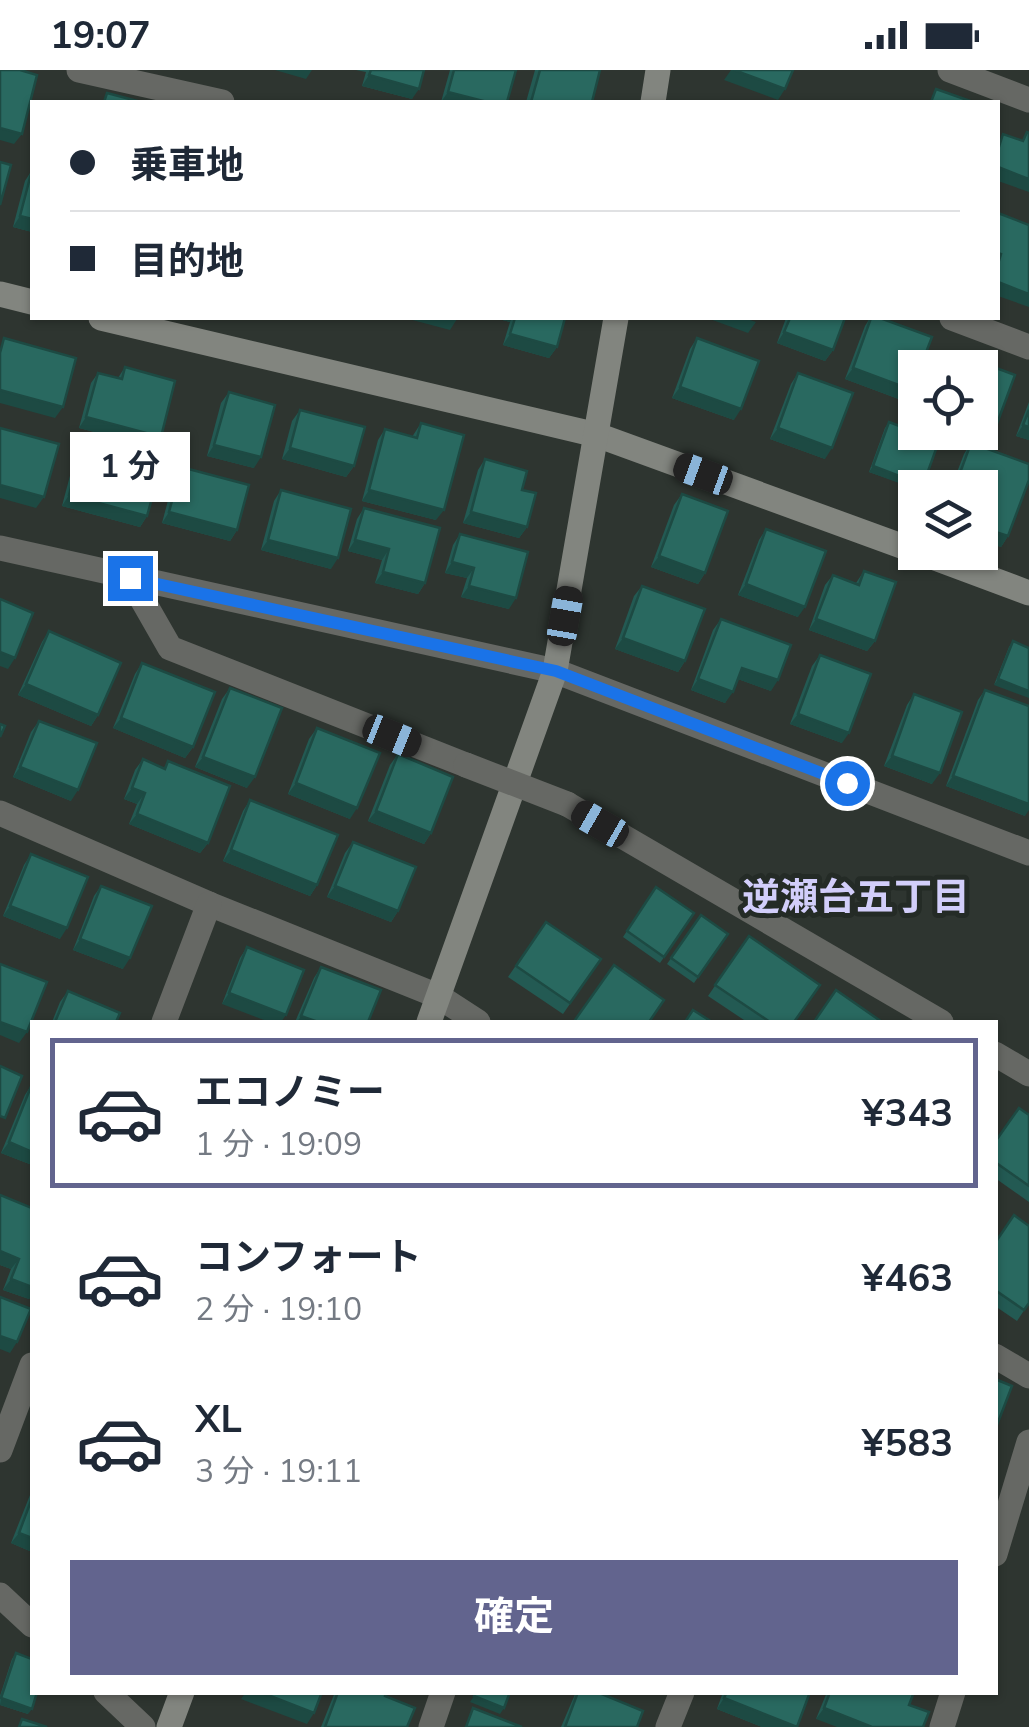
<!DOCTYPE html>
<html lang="ja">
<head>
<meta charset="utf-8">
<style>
  :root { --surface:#fff; --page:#f2f2f3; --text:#1f2937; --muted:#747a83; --line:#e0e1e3; --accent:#62648e }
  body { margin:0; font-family:"Nunito Sans","Noto Sans JP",sans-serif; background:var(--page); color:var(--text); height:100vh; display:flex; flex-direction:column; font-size:38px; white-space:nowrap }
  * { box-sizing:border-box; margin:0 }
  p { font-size:32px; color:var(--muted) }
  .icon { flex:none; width:55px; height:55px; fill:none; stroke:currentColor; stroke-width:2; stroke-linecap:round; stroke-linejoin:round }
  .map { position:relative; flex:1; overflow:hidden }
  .details { position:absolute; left:30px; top:950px; width:968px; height:675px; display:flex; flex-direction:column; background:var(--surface); border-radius:0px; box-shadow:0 2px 8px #0004 }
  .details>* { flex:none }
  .guide { position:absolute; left:30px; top:30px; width:970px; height:220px; border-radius:0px; box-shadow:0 2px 8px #0004; display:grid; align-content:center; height:220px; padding:0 40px; background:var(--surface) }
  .fabs { position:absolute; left:898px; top:280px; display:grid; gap:20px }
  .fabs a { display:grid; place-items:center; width:100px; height:100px; border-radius:0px; background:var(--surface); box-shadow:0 2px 8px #0004; font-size:50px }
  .end { position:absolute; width:45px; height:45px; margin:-22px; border:12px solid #1a73e8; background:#fff; box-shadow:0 0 0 5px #fff }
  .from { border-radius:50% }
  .bubble { position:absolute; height:70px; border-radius:0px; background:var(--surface); box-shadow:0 2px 8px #0004; font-size:32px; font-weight:700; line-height:70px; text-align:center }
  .car { position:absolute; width:30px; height:60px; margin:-30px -15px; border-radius:12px; box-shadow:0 0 8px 2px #0007; background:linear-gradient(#222 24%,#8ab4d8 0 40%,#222 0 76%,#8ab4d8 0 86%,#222 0) }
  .guide b { display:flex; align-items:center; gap:35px; height:95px; font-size:38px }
  .guide b+b { border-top:2px solid var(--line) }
  .guide i { width:25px; height:25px; background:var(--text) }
  ul { padding:18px 0 0; list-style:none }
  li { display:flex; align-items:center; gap:30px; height:150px; margin:0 20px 15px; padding:0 20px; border:5px solid transparent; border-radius:0px }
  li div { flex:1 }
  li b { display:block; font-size:38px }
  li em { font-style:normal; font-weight:700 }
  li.selected { border-color:var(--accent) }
  li>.icon { width:90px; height:90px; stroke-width:1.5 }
  .button { display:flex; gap:20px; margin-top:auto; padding:20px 40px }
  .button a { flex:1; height:115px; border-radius:0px; background:var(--accent); color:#fff; font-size:40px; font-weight:700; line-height:115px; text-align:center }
  .status { display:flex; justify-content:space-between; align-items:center; height:70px; padding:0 50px; background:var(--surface); direction:ltr }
  .status svg { height:28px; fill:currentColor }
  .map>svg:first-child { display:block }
</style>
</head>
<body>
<div class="status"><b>19:07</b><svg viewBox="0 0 49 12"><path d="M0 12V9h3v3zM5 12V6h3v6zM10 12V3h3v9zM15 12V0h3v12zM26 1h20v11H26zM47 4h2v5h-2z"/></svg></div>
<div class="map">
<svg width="1029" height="1657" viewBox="0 0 1029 1657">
  <rect width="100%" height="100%" fill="#2e3530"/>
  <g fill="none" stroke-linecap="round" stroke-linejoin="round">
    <!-- street -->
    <g stroke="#666864" stroke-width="25">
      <polyline points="79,0 222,32"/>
      <polyline points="950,0 1029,30"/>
      <polyline points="952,248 1029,277"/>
      <polyline points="0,478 555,601 1029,783"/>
      <polyline points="130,508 170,578 466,695"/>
      <polyline points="567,734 941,952"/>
      <polyline points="0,743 209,834 438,926 478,952"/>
      <polyline points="164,952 209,834"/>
      <polyline points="995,984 1029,1004"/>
      <polyline points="995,1286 1029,1306"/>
      <polyline points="0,1380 32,1295"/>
      <polyline points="995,1484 1029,1372"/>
      <polyline points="0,1525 32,1555"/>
      <polyline points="106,1622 143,1657"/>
      <polyline points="431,1657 443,1622"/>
      <polyline points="668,1657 682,1622"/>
      <polyline points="942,1657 953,1622"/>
    </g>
    <!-- secondary -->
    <g stroke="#82857f" stroke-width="25">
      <polyline points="653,32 658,0"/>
      <polyline points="0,224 32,232"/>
      <polyline points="101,248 597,365 915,481"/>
      <polyline points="919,482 1029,523"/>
      <polyline points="429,952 555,601 616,248"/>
      <polyline points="169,1657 182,1622"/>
    </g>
    <!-- street-bridge -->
    <polyline stroke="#666864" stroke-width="25" points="466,695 567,734"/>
  </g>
  <!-- wall -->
  <g fill="#235a53">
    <polygon points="356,0 424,0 412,29 362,16 366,2"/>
    <polygon points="450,0 516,0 507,32 441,32"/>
    <polygon points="535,0 600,0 592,32 526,32"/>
    <polygon points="32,100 32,162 13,157 25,111"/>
    <polygon points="495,248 565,248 557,277 549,288 503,275 510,252"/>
    <polygon points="786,248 845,248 833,280 825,291 777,273"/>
    <polygon points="870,248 880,248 904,331 845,309 865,256"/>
    <polygon points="697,268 734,350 672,328 690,279"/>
    <polygon points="125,297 161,367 153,377 79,358 91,313 98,303 118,308"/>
    <polygon points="798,303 825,389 770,369 791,314"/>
    <polygon points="229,322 254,398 207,386 221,333"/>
    <polygon points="1029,332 1029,370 1016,366"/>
    <polygon points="300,340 354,396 346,407 282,389 292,351"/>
    <polygon points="889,352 923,415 921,418 915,418 869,402 885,358"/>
    <polygon points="421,353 436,450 362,431 378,370 385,359 412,367"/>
    <polygon points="83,372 147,446 140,457 62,436 76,383"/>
    <polygon points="971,373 1008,466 1001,477 980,470 980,444 984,435 980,433 980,418 951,418 964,384"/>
    <polygon points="485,389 522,420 527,457 519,468 463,453 478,400"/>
    <polygon points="181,397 237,460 230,471 162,453 174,408"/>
    <polygon points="281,420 331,499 261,480 274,431"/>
    <polygon points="682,424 705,503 698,514 651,497 674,435"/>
    <polygon points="364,438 425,513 418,524 375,513 382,490 348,481 357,449"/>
    <polygon points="766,459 798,547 738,525 759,470"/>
    <polygon points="460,464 509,539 461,527 467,508 445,503 453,475"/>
    <polygon points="864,501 875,571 867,581 809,560 825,515 833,505 856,513"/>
    <polygon points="642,516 685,591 678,602 615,579 634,526"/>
    <polygon points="721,549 771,621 738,609 725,633 691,620 713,560"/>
    <polygon points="49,561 98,645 91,656 18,625 42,572"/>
    <polygon points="1013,571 1029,578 994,615 1009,577"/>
    <polygon points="820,585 842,673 790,654 812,596"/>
    <polygon points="142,593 193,677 185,688 113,658 135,604"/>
    <polygon points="230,618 247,718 195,697 222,629"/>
    <polygon points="985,620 1025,746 946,716 978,630"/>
    <polygon points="914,624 932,714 884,696 907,635"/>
    <polygon points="39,651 71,731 13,707 31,662"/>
    <polygon points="317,658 350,749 288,724 309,669"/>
    <polygon points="398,684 431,763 424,774 368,751 390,695"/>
    <polygon points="143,689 164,698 168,691 208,773 200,783 129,754 137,734 124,729 135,700"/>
    <polygon points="250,730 317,815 310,826 223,791 243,741"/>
    <polygon points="353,772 398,841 391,852 327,827 345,783"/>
    <polygon points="31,784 60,869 3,846 24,795"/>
    <polygon points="101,816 123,899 73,880 94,826"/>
    <polygon points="656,817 694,843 660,893 623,867"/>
    <polygon points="701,845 728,864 694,913 667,894"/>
    <polygon points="546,852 601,889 563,944 508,907"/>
    <polygon points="749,866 794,952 747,952 708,926"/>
    <polygon points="247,877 304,900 222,934 240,888"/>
    <polygon points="321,897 368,952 295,952 314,908"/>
    <polygon points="68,921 116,952 52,952 60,932"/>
    <polygon points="32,1014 32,1095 1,1083 25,1025"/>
    <polygon points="1029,1045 1029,1132 995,1108 995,1072"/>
    <polygon points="0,1125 32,1138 32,1225 29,1229 3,1220 11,1199 0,1195"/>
    <polygon points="995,1172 1029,1233 1017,1251 995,1236"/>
    <polygon points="32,1420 32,1482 11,1473"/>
    <polygon points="16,1583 28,1644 0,1635 0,1626 12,1589"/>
    <polygon points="335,1622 386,1622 385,1626 407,1657 321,1657"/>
    <polygon points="576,1622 597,1622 637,1657 561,1657"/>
    <polygon points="723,1622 810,1622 796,1657 762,1657 717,1639"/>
    <polygon points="827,1622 914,1622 816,1649"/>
  </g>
  <!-- shaded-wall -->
  <g fill="#1d4a43">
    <polygon points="275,0 312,0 306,9"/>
    <polygon points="731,0 734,0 785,19 778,30 724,10"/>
    <polygon points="369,5 419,19 412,29 362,16"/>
    <polygon points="448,22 487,32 441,32"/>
    <polygon points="0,58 22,64 14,74 0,70"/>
    <polygon points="998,97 1029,109 1029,122 998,111"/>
    <polygon points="20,146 32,149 32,162 13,157"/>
    <polygon points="998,212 1029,224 1029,237 998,226"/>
    <polygon points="405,248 452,248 457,249 450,260"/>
    <polygon points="495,248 512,248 510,252"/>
    <polygon points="707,248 744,248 756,252 748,263"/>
    <polygon points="784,262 833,280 825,291 777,273"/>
    <polygon points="510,264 557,277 549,288 503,275"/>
    <polygon points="853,298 912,320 904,331 845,309"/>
    <polygon points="680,317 741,339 734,350 672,328"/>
    <polygon points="0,320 63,337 55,348 0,333"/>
    <polygon points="86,347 161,367 153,377 79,358"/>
    <polygon points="980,353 995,359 988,369 970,362 980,362"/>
    <polygon points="1023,355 1029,357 1029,370 1016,366"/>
    <polygon points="778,358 832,378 825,389 770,369"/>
    <polygon points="214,375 261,387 254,398 207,386"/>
    <polygon points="290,378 354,396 346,407 282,389"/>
    <polygon points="873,396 923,415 921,418 915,418 915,419 869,402"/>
    <polygon points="957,411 974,418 953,418"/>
    <polygon points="0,415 44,427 36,438 0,428"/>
    <polygon points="369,420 444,440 436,450 362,431"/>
    <polygon points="980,420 991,424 984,435 980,433"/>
    <polygon points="69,425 147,446 140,457 62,436"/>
    <polygon points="169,442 237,460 230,471 162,453"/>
    <polygon points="471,442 527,457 519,468 463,453"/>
    <polygon points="980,457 1008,466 1001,477 980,470"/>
    <polygon points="268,470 338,488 331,499 261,480"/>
    <polygon points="355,470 389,479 382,490 348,481"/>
    <polygon points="659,486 705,503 698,514 651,497"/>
    <polygon points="452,492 474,498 467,508 445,503"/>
    <polygon points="383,502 425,513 418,524 375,513"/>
    <polygon points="746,514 805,537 798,547 738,525"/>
    <polygon points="469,516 516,528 509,539 461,527"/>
    <polygon points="816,549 875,571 867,581 809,560"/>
    <polygon points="623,568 685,591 678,602 615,579"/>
    <polygon points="0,582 15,588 8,599 0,596"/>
    <polygon points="742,598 778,610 771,621 735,608"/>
    <polygon points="698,609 733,622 725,633 691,620"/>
    <polygon points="998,609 1029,621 1029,628 994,615"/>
    <polygon points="26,614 98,645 91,656 18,625"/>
    <polygon points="798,644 849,663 842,673 790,654"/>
    <polygon points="121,648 193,677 185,688 113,658"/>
    <polygon points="892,686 940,703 932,714 884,696"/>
    <polygon points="203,687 255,707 247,718 195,697"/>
    <polygon points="20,697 78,720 71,731 13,707"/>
    <polygon points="953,706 1029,734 1029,740 1025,746 946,716"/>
    <polygon points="296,713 357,738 350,749 288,724"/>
    <polygon points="132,718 145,723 137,734 124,729"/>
    <polygon points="376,741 431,763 424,774 368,751"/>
    <polygon points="137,744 208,773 200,783 129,754"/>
    <polygon points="231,780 317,815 310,826 223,791"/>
    <polygon points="335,816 398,841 391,852 327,827"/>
    <polygon points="10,836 67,858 60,869 3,846"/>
    <polygon points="80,869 130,888 123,899 73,880"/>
    <polygon points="229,923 286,945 281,952 269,952 222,934"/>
    <polygon points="301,946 318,952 297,952"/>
    <polygon points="0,952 27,962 19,973 0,965"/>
    <polygon points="9,1072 32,1082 32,1095 1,1083"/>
    <polygon points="0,1181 19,1189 11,1199 0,1195"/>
    <polygon points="11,1209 32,1217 32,1225 29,1229 3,1220"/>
    <polygon points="0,1266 17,1272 10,1283 0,1279"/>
    <polygon points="19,1463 32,1468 32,1482 11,1473"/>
    <polygon points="246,1622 260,1622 314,1643 307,1654 241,1629"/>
    <polygon points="474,1626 504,1638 500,1644 470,1632"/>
    <polygon points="1,1628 32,1639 28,1644 0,1635"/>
    <polygon points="724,1628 797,1657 762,1657 717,1639"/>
    <polygon points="824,1638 872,1657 837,1657 816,1649"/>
  </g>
  <!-- building -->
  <g fill="#296960" stroke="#1d4a43" stroke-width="2.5">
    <polygon points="0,0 20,0 37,5 22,64 0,58"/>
    <polygon points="371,0 424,0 419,19 369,5"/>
    <polygon points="454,0 516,0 507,32 487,32 448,22"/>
    <polygon points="540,0 600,0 592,32 531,32"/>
    <polygon points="734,0 793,0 785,19"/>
    <polygon points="936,19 973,32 931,32"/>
    <polygon points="107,23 141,32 104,32"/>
    <polygon points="1027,62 1029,63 1029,109 998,97 998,80 1003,64 1023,71"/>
    <polygon points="0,92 11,95 0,135"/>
    <polygon points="32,100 32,149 20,146"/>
    <polygon points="998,143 1029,155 1029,224 998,212 998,194 1001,184 998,183"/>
    <polygon points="515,248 565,248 557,277 510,264"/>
    <polygon points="790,248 845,248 833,280 784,262"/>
    <polygon points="871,248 880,248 932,267 920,298 915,298 915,311 912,320 853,298"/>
    <polygon points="4,268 76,288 63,337 0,320 0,283"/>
    <polygon points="697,268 759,291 741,339 680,317"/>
    <polygon points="972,289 1015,305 995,359 980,353 980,298 968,298"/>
    <polygon points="125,297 175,311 161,367 86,347 98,303 122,309"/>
    <polygon points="798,303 853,323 832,378 778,358"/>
    <polygon points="229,322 275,335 261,387 214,375"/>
    <polygon points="300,340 365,357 354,396 290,378"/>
    <polygon points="1029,340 1029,357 1023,355"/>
    <polygon points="889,352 939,371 923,415 873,396"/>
    <polygon points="421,353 464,365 444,440 369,420 385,359 417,368"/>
    <polygon points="0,358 59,374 44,427 0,415"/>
    <polygon points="83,372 162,393 147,446 69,425"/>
    <polygon points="971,373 1029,394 1029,410 1008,466 980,457 991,424 980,420 980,418 974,418 957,411"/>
    <polygon points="485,389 527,401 522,420 536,423 527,457 471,442"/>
    <polygon points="181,397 249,415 237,460 169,442"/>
    <polygon points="281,420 351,439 338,488 268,470"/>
    <polygon points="682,424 728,441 705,503 659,486"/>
    <polygon points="364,438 440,458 425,513 383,502 389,479 355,470"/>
    <polygon points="766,459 826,481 805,537 746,514"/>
    <polygon points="460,464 528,482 516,528 469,516 474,498 452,492"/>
    <polygon points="864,501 896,512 875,571 816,549 833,505 859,515"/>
    <polygon points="642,516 705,539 685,591 623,568"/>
    <polygon points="0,529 33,543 15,588 0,582"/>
    <polygon points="721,549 791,575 778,610 742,598 733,622 698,609"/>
    <polygon points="49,561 121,593 98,645 26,614"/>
    <polygon points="1013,571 1029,578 1029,621 998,609"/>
    <polygon points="820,585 871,604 849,663 798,644"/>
    <polygon points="142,593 215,622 193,677 121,648"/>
    <polygon points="230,618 282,638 255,707 203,687"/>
    <polygon points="985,620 1029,636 1029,734 953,706"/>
    <polygon points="914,624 962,642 940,703 892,686"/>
    <polygon points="39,651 97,673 78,720 20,697"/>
    <polygon points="0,654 5,656 0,667"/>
    <polygon points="317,658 380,683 357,738 296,713"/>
    <polygon points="398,684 453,707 431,763 376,741"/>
    <polygon points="143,689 165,699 168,691 230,716 208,773 137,744 145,723 132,718"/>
    <polygon points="250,730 338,765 317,815 231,780"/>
    <polygon points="353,772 416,797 398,841 335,816"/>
    <polygon points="31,784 88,807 67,858 10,836"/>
    <polygon points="101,816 152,836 130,888 80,869"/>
    <polygon points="656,817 694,843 664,887 627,861"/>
    <polygon points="701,845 728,864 698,907 671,888"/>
    <polygon points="546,852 601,889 570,933 516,896"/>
    <polygon points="749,866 820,915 794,952 770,952 715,915"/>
    <polygon points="247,877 304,900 286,945 229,923"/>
    <polygon points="0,894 47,912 27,962 0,952"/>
    <polygon points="614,895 664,930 649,952 579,952 575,950"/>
    <polygon points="321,897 381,920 368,952 318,952 301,946"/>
    <polygon points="836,920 882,952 814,952"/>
    <polygon points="68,921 120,943 116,952 55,952"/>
    <polygon points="693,940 712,952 685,952"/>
    <polygon points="0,996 22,1006 5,1048 0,1046"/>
    <polygon points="32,1014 32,1082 9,1072"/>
    <polygon points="1019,1038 1029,1045 1029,1116 995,1092 995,1072"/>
    <polygon points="0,1125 32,1138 32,1217 11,1209 19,1189 0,1181"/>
    <polygon points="1014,1145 1029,1156 1029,1233 1024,1240 995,1220 995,1173"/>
    <polygon points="0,1227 31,1239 17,1272 0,1266"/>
    <polygon points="995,1309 1012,1316 995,1360"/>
    <polygon points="32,1428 32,1468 19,1463"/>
    <polygon points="16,1583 32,1589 32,1622 37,1622 32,1639 1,1628"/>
    <polygon points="260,1622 322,1622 314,1643"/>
    <polygon points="338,1622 386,1622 385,1626 415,1638 407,1657 325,1657"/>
    <polygon points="476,1622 510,1622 504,1638 474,1626"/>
    <polygon points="578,1622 597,1622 643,1641 637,1657 565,1657"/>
    <polygon points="727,1622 810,1622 797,1657 724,1628"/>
    <polygon points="830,1622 914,1622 909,1635 929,1642 923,1657 872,1657 824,1638"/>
    <polygon points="473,1638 522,1657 466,1657"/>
    <polygon points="22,1649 47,1657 19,1657"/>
  </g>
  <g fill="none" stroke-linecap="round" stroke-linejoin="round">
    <!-- route -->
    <polyline stroke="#1a73e8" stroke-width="12" points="130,508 556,601 847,713"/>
  </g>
  <g text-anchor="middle" stroke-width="10" stroke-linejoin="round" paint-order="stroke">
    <!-- neighbourhood labels -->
    <g font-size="38" font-weight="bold" fill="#d2cefa" stroke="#242b26">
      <text x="856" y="840">逆瀬台五丁目</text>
    </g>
  </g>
</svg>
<div class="fabs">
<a><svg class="icon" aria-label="locate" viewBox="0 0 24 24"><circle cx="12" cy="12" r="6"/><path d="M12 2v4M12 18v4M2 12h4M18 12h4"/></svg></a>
<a><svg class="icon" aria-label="layers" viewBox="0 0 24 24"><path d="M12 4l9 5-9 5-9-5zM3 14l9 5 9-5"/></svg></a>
</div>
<i class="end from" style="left:847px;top:713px"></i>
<i class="end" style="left:130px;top:508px"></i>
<div class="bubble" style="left:70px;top:362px;width:120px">1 分</div>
<i class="car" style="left:703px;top:404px;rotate:290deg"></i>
<i class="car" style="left:565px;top:546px;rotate:10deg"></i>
<i class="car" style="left:392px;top:666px;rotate:112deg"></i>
<i class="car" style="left:600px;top:754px;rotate:300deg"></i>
<div class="guide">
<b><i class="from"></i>乗車地</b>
<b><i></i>目的地</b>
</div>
<section class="details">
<ul>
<li class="selected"><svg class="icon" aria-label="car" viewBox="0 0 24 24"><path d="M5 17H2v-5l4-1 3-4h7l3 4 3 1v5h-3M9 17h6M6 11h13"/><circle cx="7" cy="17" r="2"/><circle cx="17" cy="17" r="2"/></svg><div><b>エコノミー</b><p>1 分 · 19:09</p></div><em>¥343</em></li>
<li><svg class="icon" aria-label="car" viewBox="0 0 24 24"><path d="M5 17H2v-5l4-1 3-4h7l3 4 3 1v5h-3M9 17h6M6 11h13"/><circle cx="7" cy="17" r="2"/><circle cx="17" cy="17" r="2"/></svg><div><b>コンフォート</b><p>2 分 · 19:10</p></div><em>¥463</em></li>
<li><svg class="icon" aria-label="car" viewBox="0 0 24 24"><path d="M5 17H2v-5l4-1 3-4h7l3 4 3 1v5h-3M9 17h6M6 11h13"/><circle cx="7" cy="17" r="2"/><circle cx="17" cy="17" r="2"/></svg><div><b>XL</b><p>3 分 · 19:11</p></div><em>¥583</em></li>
</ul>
<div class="button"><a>確定</a></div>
</section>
</div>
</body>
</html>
